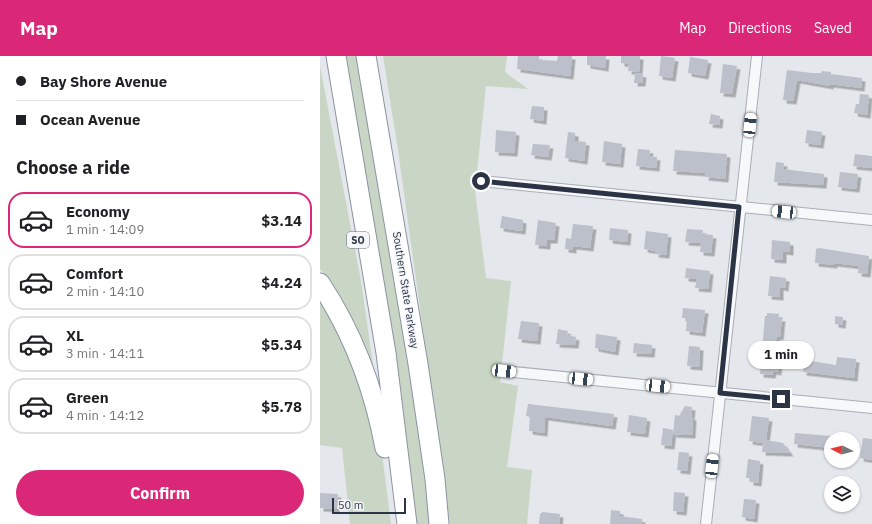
<!DOCTYPE html>
<html lang="en">
<head>
<meta charset="utf-8">
<style>
  :root { --surface:#fff; --page:#f2f2f2; --text:#202124; --muted:#757577; --line:#e0e0e0; --accent:#db2777 }
  body { margin:0; font-family:"IBM Plex Sans",sans-serif; background:var(--page); color:var(--text); height:100vh; display:flex; flex-direction:column; font-size:15px; white-space:nowrap }
  * { box-sizing:border-box; margin:0 }
  p { font-size:13px; color:var(--muted) }
  .icon { flex:none; width:22px; height:22px; fill:none; stroke:currentColor; stroke-width:2; stroke-linecap:round; stroke-linejoin:round }
  .map { position:relative; flex:1; overflow:hidden }
  .panel { display:flex; flex-direction:column; background:var(--surface); width:320px }
  .panel>* { flex:none }
  .guide { display:grid; align-content:center; height:88px; padding:0 16px; background:var(--surface) }
  .needle { width:26px; rotate:276deg }
  .fabs { position:absolute; left:504px; top:376px; display:grid; gap:8px }
  .fabs a { display:grid; place-items:center; width:36px; height:36px; border-radius:50%; background:var(--surface); box-shadow:0 1px 3px #0004; font-size:20px }
  .scale { position:absolute; left:12px; bottom:10px; width:74px; box-sizing:border-box; padding-left:4px; border:2px solid #2b3445; border-top:0; font-size:11px; line-height:14px; white-space:nowrap; color:#2b3445; -webkit-text-stroke:3px #f4f6f9; paint-order:stroke }
  .end { position:absolute; width:18px; height:18px; margin:-9px; border:5px solid #2b3445; background:#fff; box-shadow:0 0 0 2px #fff }
  .from { border-radius:50% }
  .bubble { position:absolute; height:28px; border-radius:14px; background:var(--surface); box-shadow:0 1px 3px #0004; font-size:13px; font-weight:800; line-height:28px; text-align:center }
  .car { position:absolute; width:12px; height:24px; margin:-12px -6px; border-radius:5px; box-shadow:0 0 3px 1px #0007; background:linear-gradient(#fff 24%,#345 0 40%,#fff 0 76%,#345 0 86%,#fff 0) }
  .guide b { display:flex; align-items:center; gap:14px; height:38px; font-size:15px }
  .guide b+b { border-top:1px solid var(--line) }
  .guide i { width:10px; height:10px; background:var(--text) }
  ul { padding:0; list-style:none }
  li { display:flex; align-items:center; gap:12px; height:56px; margin:0 8px 6px; padding:0 8px; border:2px solid var(--line); border-radius:16px }
  li div { flex:1 }
  li b { display:block; font-size:15px }
  li em { font-style:normal; font-weight:800 }
  li.active { border-color:var(--accent) }
  li>.icon { width:36px; height:36px; stroke-width:1.5 }
  h2 { padding:0 16px; font-size:18px; line-height:48px }
  .button { display:flex; gap:8px; margin-top:auto; padding:8px 16px }
  .button a { flex:1; height:46px; border-radius:24px; background:var(--accent); color:#fff; font-size:16px; font-weight:800; line-height:46px; text-align:center }
  header { display:flex; align-items:center; gap:24px; box-sizing:border-box; height:56px; padding:0 20px; background:var(--accent); color:#fff }
  header strong { font-size:19px }
  nav { display:flex; gap:22px; margin-inline-start:auto; font-size:14px }
  main { display:flex; flex:1; min-height:0 }
  .map>svg:first-child { display:block }
</style>
</head>
<body>
<header>
<strong>Map</strong>
<nav><a>Map</a><a>Directions</a><a>Saved</a></nav>
</header>
<main>
<section class="panel">
<div class="guide">
<b><i class="from"></i>Bay Shore Avenue</b>
<b><i></i>Ocean Avenue</b>
</div>
<h2>Choose a ride</h2>
<ul>
<li class="active"><svg class="icon" aria-label="car" viewBox="0 0 24 24"><path d="M5 17H2v-5l4-1 3-4h7l3 4 3 1v5h-3M9 17h6M6 11h13"/><circle cx="7" cy="17" r="2"/><circle cx="17" cy="17" r="2"/></svg><div><b>Economy</b><p>1 min · 14:09</p></div><em>$3.14</em></li>
<li><svg class="icon" aria-label="car" viewBox="0 0 24 24"><path d="M5 17H2v-5l4-1 3-4h7l3 4 3 1v5h-3M9 17h6M6 11h13"/><circle cx="7" cy="17" r="2"/><circle cx="17" cy="17" r="2"/></svg><div><b>Comfort</b><p>2 min · 14:10</p></div><em>$4.24</em></li>
<li><svg class="icon" aria-label="car" viewBox="0 0 24 24"><path d="M5 17H2v-5l4-1 3-4h7l3 4 3 1v5h-3M9 17h6M6 11h13"/><circle cx="7" cy="17" r="2"/><circle cx="17" cy="17" r="2"/></svg><div><b>XL</b><p>3 min · 14:11</p></div><em>$5.34</em></li>
<li><svg class="icon" aria-label="car" viewBox="0 0 24 24"><path d="M5 17H2v-5l4-1 3-4h7l3 4 3 1v5h-3M9 17h6M6 11h13"/><circle cx="7" cy="17" r="2"/><circle cx="17" cy="17" r="2"/></svg><div><b>Green</b><p>4 min · 14:12</p></div><em>$5.78</em></li>
</ul>
<div class="button"><a>Confirm</a></div>
</section>
<div class="map">
<svg width="552" height="468" viewBox="0 0 552 468">
  <defs>
    <filter id="shadow"><feDropShadow dx="3.5" dy="3.5" stdDeviation="0" flood-color="#0004"/></filter>
  </defs>
  <rect width="100%" height="100%" fill="#e4e7ec"/>
  <!-- green -->
  <g fill="#c9d6c5">
    <polygon points="25,0 40,0 56,91 112,468 96,468"/>
    <polygon points="63,0 187,0 185,16 208,33 166,30 155,135 166,222 191,225 180,326 198,330 187,411 212,414 207,468 130,468 78,94"/>
    <polygon points="0,10 41,225 54,316 8,222 0,213"/>
    <polygon points="0,230 43,315 61,390 71,468 30,468 22,392 0,389"/>
  </g>
  <!-- building -->
  <g fill="#bbc0ca" filter="url(#shadow)">
    <polygon points="198,0 219,0 219,4 237,5 238,0 252,0 250,20 197,13"/>
    <polygon points="267,0 286,0 285,12 267,9"/>
    <polygon points="301,0 320,0 319,16 308,15 309,8 301,7"/>
    <polygon points="341,0 355,2 352,22 339,20"/>
    <polygon points="370,1 388,4 385,20 368,17"/>
    <polygon points="403,8 417,10 412,38 400,37"/>
    <polygon points="467,14 492,17 501,17 502,15 511,16 511,18 542,22 541,32 510,28 510,30 477,24 473,45 463,44"/>
    <polygon points="315,17 323,18 322,27 314,27"/>
    <polygon points="540,38 549,39 547,59 534,57 536,48 539,48"/>
    <polygon points="212,50 224,51 223,65 210,63"/>
    <polygon points="391,58 400,60 399,69 389,68"/>
    <polygon points="176,74 196,76 194,97 175,96"/>
    <polygon points="487,74 502,76 500,89 485,87"/>
    <polygon points="248,76 255,77 255,85 266,86 264,105 245,102"/>
    <polygon points="284,85 302,88 300,108 282,106"/>
    <polygon points="213,88 230,89 228,101 211,99"/>
    <polygon points="318,93 330,94 329,100 337,101 336,112 316,110"/>
    <polygon points="355,94 407,98 405,123 385,121 386,117 353,115"/>
    <polygon points="535,98 552,100 552,112 533,110"/>
    <polygon points="456,106 464,107 463,113 504,118 503,129 454,126"/>
    <polygon points="520,116 538,118 536,133 518,131"/>
    <polygon points="182,160 203,164 202,175 180,172"/>
    <polygon points="218,164 236,167 234,184 227,184 227,190 215,189"/>
    <polygon points="253,168 273,170 270,192 253,190 253,194 245,193 246,182 251,183"/>
    <polygon points="290,172 308,174 307,186 289,184"/>
    <polygon points="367,173 383,174 382,178 393,179 391,197 380,196 381,187 365,186"/>
    <polygon points="326,175 348,178 346,199 335,198 336,195 324,193"/>
    <polygon points="452,184 470,186 470,196 463,195 463,204 451,203"/>
    <polygon points="499,192 549,200 547,218 538,217 539,210 514,207 514,209 495,207 496,193"/>
    <polygon points="366,212 390,215 388,233 375,232 377,223 365,222"/>
    <polygon points="450,220 466,222 465,232 460,231 460,241 448,240"/>
    <polygon points="363,252 385,254 382,277 366,275 367,262 362,262"/>
    <polygon points="447,257 459,258 458,262 462,262 460,281 457,280 455,288 454,304 459,305 458,316 453,315 452,319 440,318 445,260 447,260"/>
    <polygon points="515,260 523,261 522,269 515,268"/>
    <polygon points="201,265 219,267 217,285 198,283"/>
    <polygon points="238,273 248,275 247,279 256,281 255,289 236,288"/>
    <polygon points="276,278 297,281 295,296 275,292"/>
    <polygon points="314,287 332,289 331,298 313,297"/>
    <polygon points="369,290 380,291 379,311 367,310"/>
    <polygon points="517,301 536,303 534,322 483,316 485,304 516,309"/>
    <polygon points="208,348 294,358 292,370 225,361 224,377 209,375 210,361 206,360"/>
    <polygon points="365,350 372,351 371,361 373,361 372,379 353,378 355,359 359,360"/>
    <polygon points="309,359 327,362 325,378 307,376"/>
    <polygon points="432,360 449,362 446,384 463,387 470,397 442,396 443,387 429,385"/>
    <polygon points="343,372 353,374 351,390 341,389"/>
    <polygon points="475,377 511,380 511,392 474,388"/>
    <polygon points="543,382 552,383 552,404 540,402"/>
    <polygon points="359,396 369,397 367,415 357,414"/>
    <polygon points="428,403 440,405 438,427 430,426 430,422 426,422"/>
    <polygon points="354,436 365,437 363,456 353,455"/>
    <polygon points="0,437 18,438 16,453 0,452"/>
    <polygon points="424,443 436,444 434,463 422,461"/>
    <polygon points="291,454 300,455 300,460 322,463 322,468 290,468"/>
    <polygon points="223,456 240,458 239,468 219,468 220,458"/>
  </g>
  <g fill="none" stroke-linecap="round" stroke-linejoin="round">
    <!-- street casing -->
    <g stroke="#a9aeb7" stroke-width="12">
      <g id="street">
        <polyline points="161,125 552,164"/>
        <polyline points="184,315 552,352"/>
        <polyline points="386,468 437,0"/>
      </g>
    </g>
    <!-- highway casing -->
    <g stroke="#8b94a3" stroke-width="21">
      <g id="highway">
        <polyline points="16,0 66,297 87,468"/>
        <polyline points="46,0 98,308 115,423 119,468"/>
        <path d="M0 227C33 277 54 333 65 392"/>
      </g>
    </g>
    <!-- street -->
    <use href="#street" stroke="#f7f8fa" stroke-width="10"/>
    <!-- highway -->
    <use href="#highway" stroke="#fff" stroke-width="19"/>
  </g>
  <g fill="none" stroke-linecap="round" stroke-linejoin="round">
    <!-- route -->
    <polyline stroke="#2b3445" stroke-width="5" points="161,125 419,151 400,337 461,343"/>
  </g>
  <g text-anchor="middle" stroke-width="3" stroke-linejoin="round" paint-order="stroke">
    <!-- shield labels -->
    <rect fill="#f4f6f9" stroke="#676e7b" stroke-width="1" x="27" y="176" width="22" height="16" rx="3"/>
    <g font-size="10" font-weight="bold" fill="#2b3445">
      <text x="38" y="188">SO</text>
    </g>
    <!-- street labels -->
    <g font-size="11" fill="#2b3445" stroke="#f4f6f9">
      <text transform="translate(86 234) rotate(81)" y="4">Southern State Parkway</text>
    </g>
  </g>
</svg>
<div class="fabs">
<a><svg class="needle" viewBox="-14 -14 28 28"><path d="M0-13l5 13h-10z" fill="#e53935"/><path d="M0 13l5-13h-10z" fill="#757577"/></svg></a>
<a><svg class="icon" aria-label="layers" viewBox="0 0 24 24"><path d="M12 4l9 5-9 5-9-5zM3 14l9 5 9-5"/></svg></a>
</div>
<div class="scale">50 m</div>
<i class="end from" style="left:161px;top:125px"></i>
<i class="end" style="left:461px;top:343px"></i>
<div class="bubble" style="left:428px;top:285px;width:66px">1 min</div>
<i class="car" style="left:430px;top:69px;rotate:6deg"></i>
<i class="car" style="left:464px;top:156px;rotate:276deg"></i>
<i class="car" style="left:184px;top:315px;rotate:96deg"></i>
<i class="car" style="left:261px;top:323px;rotate:96deg"></i>
<i class="car" style="left:338px;top:330px;rotate:96deg"></i>
<i class="car" style="left:392px;top:410px;rotate:6deg"></i>
</div>
</main>
</body>
</html>
